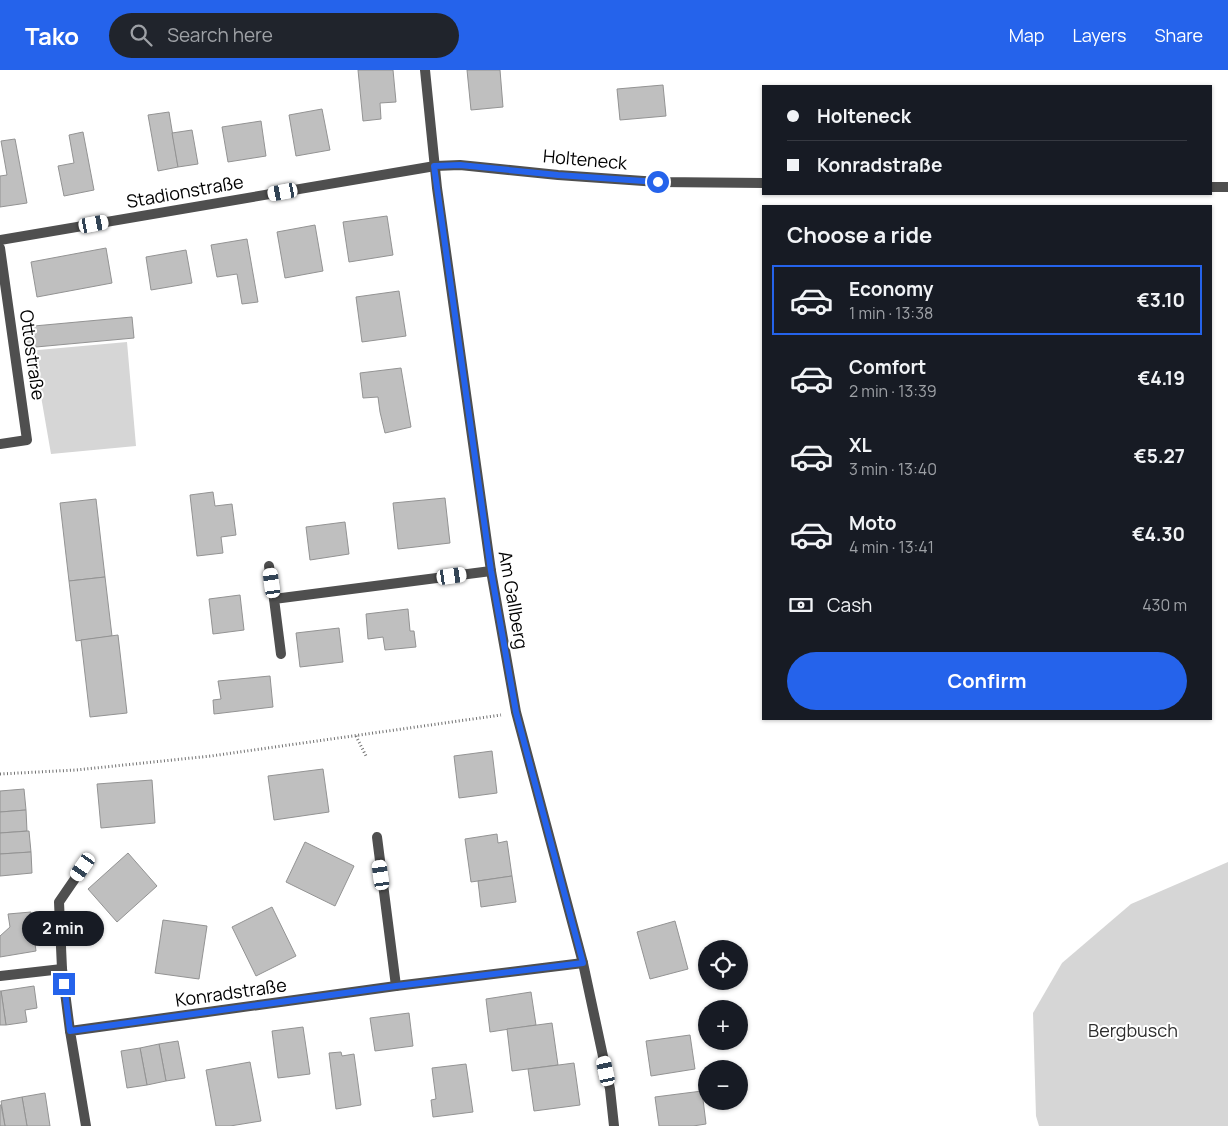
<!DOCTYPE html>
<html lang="en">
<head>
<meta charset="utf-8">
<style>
  :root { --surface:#171b24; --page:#20242c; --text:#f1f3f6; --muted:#9ea1a6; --line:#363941; --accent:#2563eb }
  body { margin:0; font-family:Manrope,sans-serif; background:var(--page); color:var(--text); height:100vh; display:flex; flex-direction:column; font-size:19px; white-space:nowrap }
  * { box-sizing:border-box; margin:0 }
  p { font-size:16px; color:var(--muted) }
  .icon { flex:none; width:28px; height:28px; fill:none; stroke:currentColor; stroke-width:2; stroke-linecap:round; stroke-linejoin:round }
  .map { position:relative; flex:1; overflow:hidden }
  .panel { position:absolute; left:762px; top:135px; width:450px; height:515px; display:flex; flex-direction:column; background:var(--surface); border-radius:0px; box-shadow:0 1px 4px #0004 }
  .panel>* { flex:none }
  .banner { position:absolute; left:762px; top:15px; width:450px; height:110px; border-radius:0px; box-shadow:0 1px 4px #0004; display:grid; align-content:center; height:110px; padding:0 25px; background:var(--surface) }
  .fabs { position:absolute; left:698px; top:870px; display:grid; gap:10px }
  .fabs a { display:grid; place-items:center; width:50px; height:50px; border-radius:50%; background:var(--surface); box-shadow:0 1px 4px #0004; font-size:25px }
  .end { position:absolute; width:22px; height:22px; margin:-11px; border:6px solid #2563eb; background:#fff; box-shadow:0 0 0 2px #fff }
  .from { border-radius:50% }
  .bubble { position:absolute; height:35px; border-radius:18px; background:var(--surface); box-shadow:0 1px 4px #0004; font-size:16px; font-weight:700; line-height:35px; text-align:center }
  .car { position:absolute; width:15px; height:30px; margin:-15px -8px; border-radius:6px; box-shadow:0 0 4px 1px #0007; background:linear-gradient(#fff 24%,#345 0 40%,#fff 0 76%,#345 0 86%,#fff 0) }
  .banner b { display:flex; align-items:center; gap:18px; height:48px; font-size:19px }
  .banner b+b { border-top:1px solid var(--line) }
  .banner i { width:12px; height:12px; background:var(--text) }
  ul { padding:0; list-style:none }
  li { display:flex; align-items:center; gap:15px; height:70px; margin:0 10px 8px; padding:0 15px; border:2px solid transparent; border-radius:0px }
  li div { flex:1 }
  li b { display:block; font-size:19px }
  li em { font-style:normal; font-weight:700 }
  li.on { border-color:var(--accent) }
  li>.icon { width:45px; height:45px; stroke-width:1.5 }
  h2 { padding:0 25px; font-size:22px; line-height:60px }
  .pay { display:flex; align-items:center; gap:12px; height:55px; padding:0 25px; font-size:19px }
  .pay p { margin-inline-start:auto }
  .action { display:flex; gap:10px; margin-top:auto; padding:10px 25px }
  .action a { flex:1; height:58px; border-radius:30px; background:var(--accent); color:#fff; font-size:20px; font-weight:700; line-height:58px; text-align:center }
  header { display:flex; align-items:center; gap:30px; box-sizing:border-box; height:70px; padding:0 25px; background:var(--accent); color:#fff }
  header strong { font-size:24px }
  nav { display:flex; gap:28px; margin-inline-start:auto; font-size:18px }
  .search { width:350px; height:45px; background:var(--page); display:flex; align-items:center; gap:12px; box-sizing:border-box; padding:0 18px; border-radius:28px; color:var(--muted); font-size:19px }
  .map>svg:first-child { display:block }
</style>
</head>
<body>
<header>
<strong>Tako</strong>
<div class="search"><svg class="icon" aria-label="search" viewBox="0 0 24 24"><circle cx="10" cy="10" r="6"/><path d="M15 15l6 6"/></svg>Search here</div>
<nav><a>Map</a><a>Layers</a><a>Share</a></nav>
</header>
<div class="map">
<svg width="1228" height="1056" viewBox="0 0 1228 1056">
  <rect width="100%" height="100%" fill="#fff"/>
  <!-- green -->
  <g fill="#d6d6d6">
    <polygon points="127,272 136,376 51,384 38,309 29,303 27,281"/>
    <polygon points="1228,792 1228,1056 1039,1056 1036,1046 1033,943 1062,893 1131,834"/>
  </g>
  <!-- building -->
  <g fill="#bfbfbf" stroke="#939393">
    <polygon points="358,0 393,0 396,32 380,33 381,49 363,51"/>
    <polygon points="467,0 500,0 503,37 471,40"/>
    <polygon points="663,15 666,46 620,50 617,19"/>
    <polygon points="322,39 330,80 296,86 289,45"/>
    <polygon points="169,42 178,97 158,101 148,45"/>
    <polygon points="261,51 266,86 228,92 222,57"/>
    <polygon points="192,60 198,94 178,97 172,63"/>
    <polygon points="83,62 94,120 64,126 58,96 74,93 69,65"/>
    <polygon points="15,69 27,133 0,137 0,106 7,105 1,71"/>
    <polygon points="387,146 393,185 349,192 343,152"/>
    <polygon points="315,155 323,201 285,208 277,162"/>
    <polygon points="247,169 258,232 242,234 237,204 217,207 211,175"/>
    <polygon points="106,178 112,213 37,227 31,192"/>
    <polygon points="186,180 192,213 151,220 146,187"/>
    <polygon points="399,221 406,266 362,272 356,227"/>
    <polygon points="132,247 134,268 25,278 23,257"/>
    <polygon points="401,298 411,357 385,363 380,342 378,327 363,328 360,303"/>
    <polygon points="213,422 215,436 232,434 236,465 221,467 223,483 197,486 190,425"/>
    <polygon points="445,428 450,473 398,479 393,433"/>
    <polygon points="96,429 105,507 69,511 60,433"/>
    <polygon points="345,452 349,484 310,490 306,457"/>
    <polygon points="105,507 112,566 76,571 69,511"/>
    <polygon points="240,525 244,560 213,564 209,529"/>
    <polygon points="408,539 410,561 414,561 416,577 385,580 383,567 368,569 366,544"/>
    <polygon points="339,558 343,592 300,597 296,563"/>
    <polygon points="118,565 127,643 90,647 81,570"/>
    <polygon points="270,606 273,637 214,644 213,630 221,629 218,611"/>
    <polygon points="492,681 497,723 459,728 454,686"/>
    <polygon points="323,699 329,742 274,750 268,706"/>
    <polygon points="152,710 155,753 101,758 97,714"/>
    <polygon points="24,719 26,740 0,742 0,721"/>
    <polygon points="26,740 27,761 0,763 0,742"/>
    <polygon points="29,761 31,782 0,784 0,763"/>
    <polygon points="497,764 498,773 507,771 512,806 471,812 465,769"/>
    <polygon points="305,772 354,796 335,836 286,812"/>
    <polygon points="31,782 32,803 0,806 0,784"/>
    <polygon points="128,783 157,816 117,852 88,819"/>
    <polygon points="512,806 516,832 481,837 478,811"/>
    <polygon points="272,837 296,886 256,906 232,857"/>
    <polygon points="31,842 36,881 0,887 0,866 10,857 8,844"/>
    <polygon points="163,850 207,856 199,909 155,903"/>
    <polygon points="675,851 688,899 650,909 637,862"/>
    <polygon points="34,916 37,938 25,940 27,952 6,955 1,921"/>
    <polygon points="0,921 1,921 6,955 0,955"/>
    <polygon points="531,922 536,955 490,962 486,929"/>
    <polygon points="409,943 413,976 375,981 370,948"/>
    <polygon points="552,953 558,995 512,1001 507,959"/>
    <polygon points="303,957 310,1004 278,1008 272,961"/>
    <polygon points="690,965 695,999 651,1006 646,971"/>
    <polygon points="178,971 185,1008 166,1011 159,974"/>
    <polygon points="159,974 166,1011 147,1015 140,978"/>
    <polygon points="140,978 147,1015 127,1018 121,981"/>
    <polygon points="341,982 342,986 354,984 361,1035 336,1039 329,983"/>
    <polygon points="250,992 261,1051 230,1056 216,1056 206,1000"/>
    <polygon points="574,993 580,1035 534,1041 528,999"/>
    <polygon points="466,994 473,1042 433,1047 431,1030 436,1029 432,998"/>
    <polygon points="702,1021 706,1054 693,1056 659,1056 655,1027"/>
    <polygon points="45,1023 50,1056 27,1056 22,1027"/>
    <polygon points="22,1027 27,1056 5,1056 1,1031"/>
    <polygon points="0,1035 1,1035 5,1056 0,1056"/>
  </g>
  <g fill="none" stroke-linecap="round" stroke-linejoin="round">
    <!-- path -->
    <g stroke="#717171" stroke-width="3" stroke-dasharray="1 2.5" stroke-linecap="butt">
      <polyline points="356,666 366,686"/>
      <polyline points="0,704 76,700 211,686 501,645"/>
    </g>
    <!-- minor -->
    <g stroke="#4f4f4f" stroke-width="10">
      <polyline points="425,0 437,118 491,501 516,642 583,893 610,1019 614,1056"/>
      <polyline points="1211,117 1228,117"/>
      <polyline points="0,170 435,96 460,95 558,105 658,112 764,113"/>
      <polyline points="0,178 27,370 0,374"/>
      <polyline points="269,496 274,529"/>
      <polyline points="281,584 274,529 491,501"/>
      <polyline points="377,767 396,916"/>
      <polyline points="0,906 62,899"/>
      <polyline points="70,961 62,899 59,832 83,797"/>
      <polyline points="86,1056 70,961 396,916 583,893"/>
    </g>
  </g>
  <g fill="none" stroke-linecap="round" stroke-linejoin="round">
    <!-- route -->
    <polyline stroke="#2563eb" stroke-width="6" points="64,914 70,961 396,916 583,893 516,642 491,501 434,96 460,95 558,105 658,112"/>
  </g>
  <g text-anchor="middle" stroke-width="4" stroke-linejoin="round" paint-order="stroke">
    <!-- street labels -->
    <g font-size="18" fill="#000" stroke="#fff">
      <text transform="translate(585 90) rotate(5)" y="6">Holteneck</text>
      <text transform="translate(185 122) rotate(-10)" y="6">Stadionstraße</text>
      <text transform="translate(32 285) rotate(82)" y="6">Ottostraße</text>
      <text transform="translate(513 530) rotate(80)" y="6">Am Gallberg</text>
      <text transform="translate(231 923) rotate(-8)" y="6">Konradstraße</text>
    </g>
    <!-- park labels -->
    <g font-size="18" fill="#2d2d2d" stroke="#fff">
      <text x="1133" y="967">Bergbusch</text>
    </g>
  </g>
</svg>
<div class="fabs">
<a><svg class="icon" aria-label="locate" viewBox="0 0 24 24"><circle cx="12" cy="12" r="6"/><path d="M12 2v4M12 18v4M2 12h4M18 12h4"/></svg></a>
<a>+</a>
<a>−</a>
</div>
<i class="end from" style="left:658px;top:112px"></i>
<i class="end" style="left:64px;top:914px"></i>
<div class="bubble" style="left:22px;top:841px;width:82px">2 min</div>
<i class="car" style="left:283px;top:122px;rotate:260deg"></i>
<i class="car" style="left:94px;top:154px;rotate:80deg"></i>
<i class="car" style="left:452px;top:506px;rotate:82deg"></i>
<i class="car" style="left:272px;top:513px;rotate:352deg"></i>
<i class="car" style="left:83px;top:797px;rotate:215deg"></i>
<i class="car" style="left:381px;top:805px;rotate:352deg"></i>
<i class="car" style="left:606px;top:1001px;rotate:348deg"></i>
<div class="banner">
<b><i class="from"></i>Holteneck</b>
<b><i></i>Konradstraße</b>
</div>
<section class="panel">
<h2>Choose a ride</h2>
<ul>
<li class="on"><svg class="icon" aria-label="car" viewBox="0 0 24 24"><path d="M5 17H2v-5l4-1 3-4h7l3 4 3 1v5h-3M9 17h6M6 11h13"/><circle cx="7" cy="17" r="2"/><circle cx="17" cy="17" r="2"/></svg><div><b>Economy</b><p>1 min · 13:38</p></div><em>€3.10</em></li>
<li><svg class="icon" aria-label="car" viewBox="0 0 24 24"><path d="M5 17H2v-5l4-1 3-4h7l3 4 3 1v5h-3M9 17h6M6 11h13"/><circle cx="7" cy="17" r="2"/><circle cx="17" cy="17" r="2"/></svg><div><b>Comfort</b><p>2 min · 13:39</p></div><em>€4.19</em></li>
<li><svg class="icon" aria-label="car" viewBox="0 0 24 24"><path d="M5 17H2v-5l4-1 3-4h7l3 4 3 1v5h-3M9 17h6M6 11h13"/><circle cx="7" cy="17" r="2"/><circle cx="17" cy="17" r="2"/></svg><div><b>XL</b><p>3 min · 13:40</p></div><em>€5.27</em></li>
<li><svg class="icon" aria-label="car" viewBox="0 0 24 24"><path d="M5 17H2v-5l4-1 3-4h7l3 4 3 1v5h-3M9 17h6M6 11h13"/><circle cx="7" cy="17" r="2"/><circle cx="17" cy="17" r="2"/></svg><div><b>Moto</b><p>4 min · 13:41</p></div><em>€4.30</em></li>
</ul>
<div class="pay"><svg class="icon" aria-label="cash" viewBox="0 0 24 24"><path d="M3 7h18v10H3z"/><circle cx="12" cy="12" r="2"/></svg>Cash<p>430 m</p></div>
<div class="action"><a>Confirm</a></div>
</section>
</div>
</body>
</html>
